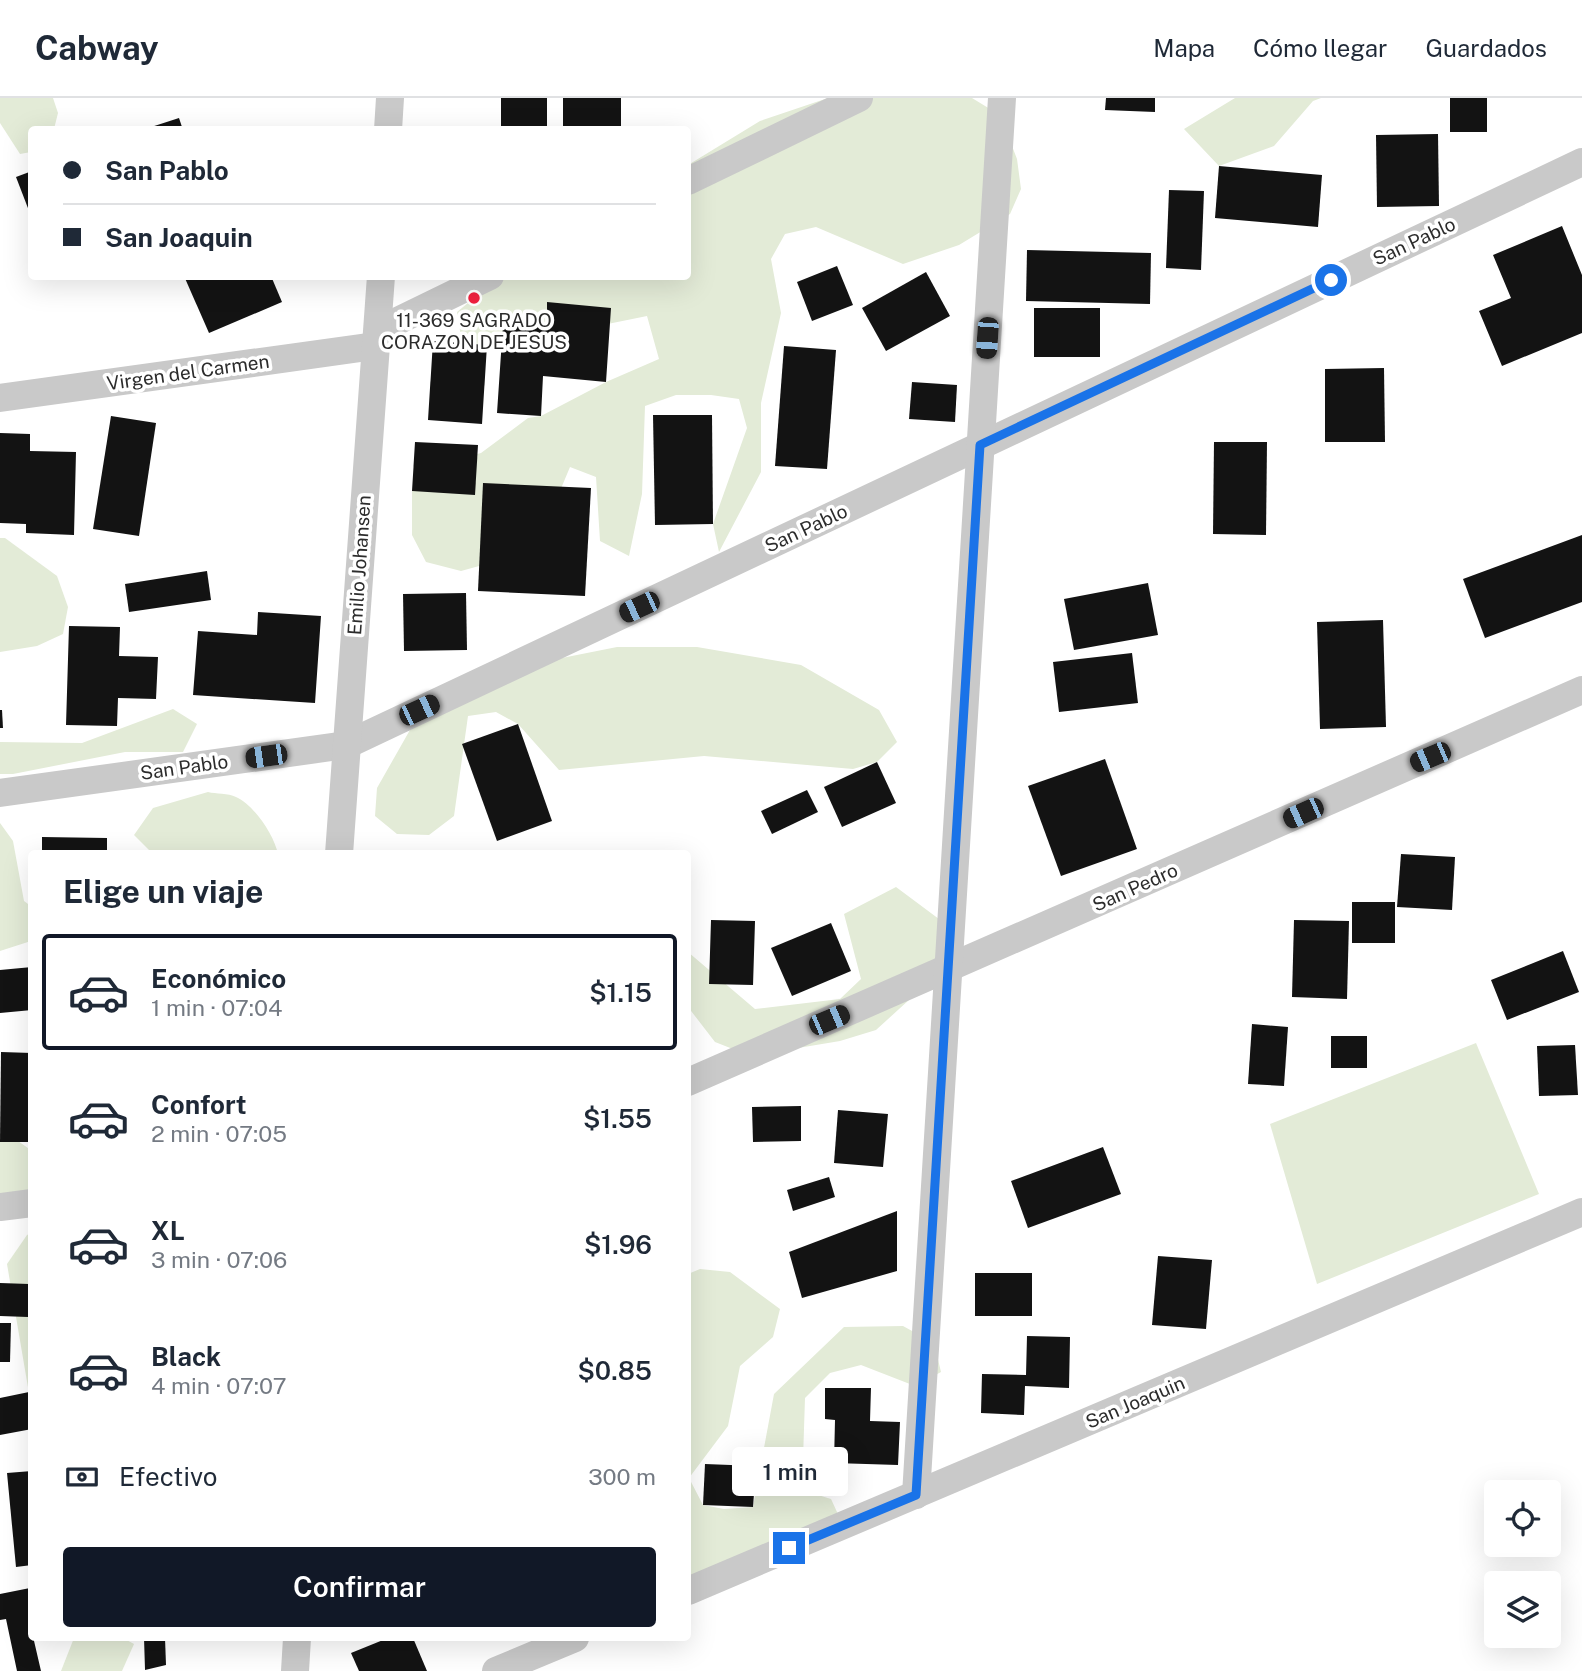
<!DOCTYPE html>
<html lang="es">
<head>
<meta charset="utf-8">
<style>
  :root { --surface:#fff; --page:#f2f2f3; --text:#1f2937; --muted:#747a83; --line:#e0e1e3; --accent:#111827 }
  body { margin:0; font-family:"Public Sans",sans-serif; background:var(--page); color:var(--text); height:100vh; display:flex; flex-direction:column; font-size:26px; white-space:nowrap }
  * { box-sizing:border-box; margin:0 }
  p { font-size:23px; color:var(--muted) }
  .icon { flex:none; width:38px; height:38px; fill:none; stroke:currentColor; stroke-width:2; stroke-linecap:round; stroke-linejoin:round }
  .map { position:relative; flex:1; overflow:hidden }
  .drawer { position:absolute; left:28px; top:752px; width:663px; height:791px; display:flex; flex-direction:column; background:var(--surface); border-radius:7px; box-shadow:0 7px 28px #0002 }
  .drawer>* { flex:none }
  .banner { position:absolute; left:28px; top:28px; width:663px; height:154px; border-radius:7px; box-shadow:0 7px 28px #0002; display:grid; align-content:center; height:154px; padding:0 35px; background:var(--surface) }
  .fabs { position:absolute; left:1484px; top:1382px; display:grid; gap:14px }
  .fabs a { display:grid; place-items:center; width:77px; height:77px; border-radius:7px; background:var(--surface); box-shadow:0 7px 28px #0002; font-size:35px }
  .end { position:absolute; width:32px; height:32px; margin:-16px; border:9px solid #1a73e8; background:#fff; box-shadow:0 0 0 4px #fff }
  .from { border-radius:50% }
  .bubble { position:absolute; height:49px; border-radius:7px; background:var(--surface); box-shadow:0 7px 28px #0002; font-size:23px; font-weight:600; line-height:49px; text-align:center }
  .car { position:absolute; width:21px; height:42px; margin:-21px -10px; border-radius:9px; box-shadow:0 0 5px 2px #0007; background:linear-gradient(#222 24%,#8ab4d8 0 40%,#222 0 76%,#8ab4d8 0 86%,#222 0) }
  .banner b { display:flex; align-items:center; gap:24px; height:66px; font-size:26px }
  .banner b+b { border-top:2px solid var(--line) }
  .banner i { width:18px; height:18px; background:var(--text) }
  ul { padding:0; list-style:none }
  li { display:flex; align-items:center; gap:21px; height:116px; margin:0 14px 10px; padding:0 21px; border:4px solid transparent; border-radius:7px }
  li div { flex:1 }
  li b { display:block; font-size:26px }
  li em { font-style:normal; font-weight:600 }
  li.current { border-color:var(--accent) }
  li>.icon { width:63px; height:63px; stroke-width:1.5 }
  h2 { padding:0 35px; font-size:32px; line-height:84px }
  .pay { display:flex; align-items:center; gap:18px; height:77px; padding:0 35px; font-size:26px }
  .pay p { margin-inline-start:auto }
  .cta { display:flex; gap:14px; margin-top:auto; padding:14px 35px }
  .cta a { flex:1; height:80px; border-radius:7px; background:var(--accent); color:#fff; font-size:28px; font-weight:600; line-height:80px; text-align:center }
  header { display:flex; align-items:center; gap:42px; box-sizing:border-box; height:98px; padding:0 35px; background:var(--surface); border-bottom:2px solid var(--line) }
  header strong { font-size:33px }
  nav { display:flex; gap:38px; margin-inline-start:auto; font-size:24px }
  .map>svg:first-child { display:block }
</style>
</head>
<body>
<header>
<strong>Cabway</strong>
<nav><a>Mapa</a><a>Cómo llegar</a><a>Guardados</a></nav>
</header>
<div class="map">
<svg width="1582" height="1573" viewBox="0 0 1582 1573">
  <rect width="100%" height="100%" fill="#fff"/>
  <!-- green -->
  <g fill="#e3ebd7">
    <polygon points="0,0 53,0 58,15 54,31 32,32 31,54 20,56 0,25"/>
    <polygon points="828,0 972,0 990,11 1007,35 1017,61 1021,91 1010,116 959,147 903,166 816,129 785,136 771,161 781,215 761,305 761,374 719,454 713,426 747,330 739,301 711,297 676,297 645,308 642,396 629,458 600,443 596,379 570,369 547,424 523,456 461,473 426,464 412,437 412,393 438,366 481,355 528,320 541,318 606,284 659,261 647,218 495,249 462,245 457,214 474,200 508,179 688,178 688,67 760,23"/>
    <polygon points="1235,0 1321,0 1313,3 1274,48 1219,68 1184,31"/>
    <polygon points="0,440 5,440 57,478 68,509 63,536 37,548 0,554"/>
    <polygon points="617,549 697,549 801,567 879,612 897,644 877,664 853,671 704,658 559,672 518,626 496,614 468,618 454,718 429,737 397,736 375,718 377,690 423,609 497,573"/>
    <polygon points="173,611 197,626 183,654 125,654 13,676 0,676 0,644 82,645"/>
    <path d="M208 694C216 696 228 695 236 699 254 707 274 737 278 756H153L134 737 153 710Z"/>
    <polygon points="0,725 13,743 24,803 32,809 31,843 0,853"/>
    <polygon points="896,789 947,827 954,861 876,932 840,943 774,954 743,955 715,944 688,909 688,854 755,911 840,901 861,881 844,816"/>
    <polygon points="1476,945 1539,1096 1317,1186 1270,1026"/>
    <polygon points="0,1043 18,1043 32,1053 31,1106 0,1115"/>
    <polygon points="31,1135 31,1307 7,1166 27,1137"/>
    <polygon points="700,1171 730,1174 780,1211 773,1239 740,1268 728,1328 689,1380 703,1407 724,1411 753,1409 774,1296 844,1229 903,1228 934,1245 941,1274 915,1288 861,1267 830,1275 805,1300 802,1392 831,1401 843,1427 688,1485 688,1176"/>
    <polygon points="74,1540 123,1540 134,1546 122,1573 61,1573"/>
  </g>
  <!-- building -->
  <g fill="#131313">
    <rect x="501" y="0" width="46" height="32"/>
    <rect x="563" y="0" width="58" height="32"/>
    <polygon points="1106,0 1155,0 1155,14 1105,12"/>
    <rect x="1450" y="0" width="37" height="34"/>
    <polygon points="179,20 183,32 145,32 145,31"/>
    <polygon points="1438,36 1439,108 1377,109 1376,37"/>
    <polygon points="1219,68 1322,77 1318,129 1215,120"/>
    <polygon points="32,73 32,118 31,118 16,79"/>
    <polygon points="1169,92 1204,93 1201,172 1166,170"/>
    <polygon points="1562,128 1582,177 1582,235 1502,268 1479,213 1511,200 1493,157"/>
    <polygon points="1027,152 1151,155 1150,206 1026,203"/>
    <polygon points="837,168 853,207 812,223 797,184"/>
    <polygon points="926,174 950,218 886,253 862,210"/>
    <polygon points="184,178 271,178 282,204 209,235"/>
    <polygon points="547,204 611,210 606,284 543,278 541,318 497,315 503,226 547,229"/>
    <rect x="1034" y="210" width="66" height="49"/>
    <polygon points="433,243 487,247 482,326 428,322"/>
    <polygon points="784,248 836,252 827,371 775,368"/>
    <polygon points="1384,270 1385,344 1325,344 1325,271"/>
    <polygon points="912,284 957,287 955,324 909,321"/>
    <polygon points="653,317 712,317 713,426 655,427"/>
    <polygon points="111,318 156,325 139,438 93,431"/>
    <polygon points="0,335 30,336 30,353 76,354 74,437 26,435 26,426 0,425"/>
    <polygon points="415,344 478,347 475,397 412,393"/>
    <polygon points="1214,344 1267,344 1266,437 1213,436"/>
    <polygon points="483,385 591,390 585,498 478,493"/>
    <polygon points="1582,437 1582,504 1485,540 1463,481"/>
    <polygon points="207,473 211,502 129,514 125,486"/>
    <polygon points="1148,485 1158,537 1074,552 1064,501"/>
    <polygon points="466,495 467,552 404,553 403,496"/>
    <polygon points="258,514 321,518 315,605 193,597 198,533 257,537"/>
    <polygon points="1383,522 1386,629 1320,631 1317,524"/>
    <polygon points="69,528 120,529 119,558 158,559 156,601 118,600 117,628 66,627"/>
    <polygon points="1132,555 1138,605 1059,614 1053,564"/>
    <polygon points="0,612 2,612 3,630 0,630"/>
    <polygon points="518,626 552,723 497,743 462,646"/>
    <polygon points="1105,661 1137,751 1061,778 1028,688"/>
    <polygon points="877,664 896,705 842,729 824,689"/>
    <polygon points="807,692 818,714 772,736 761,713"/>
    <polygon points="42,739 107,740 107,756 42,756"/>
    <polygon points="1401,756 1455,759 1452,812 1397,809"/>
    <rect x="1352" y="804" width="43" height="41"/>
    <polygon points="711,822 755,823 753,887 709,886"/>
    <polygon points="1294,822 1349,823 1347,901 1292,899"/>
    <polygon points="831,825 851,873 792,898 771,850"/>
    <polygon points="1563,853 1579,894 1507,922 1491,882"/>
    <polygon points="32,869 32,912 0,915 0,872"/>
    <polygon points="1252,926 1288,929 1284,988 1248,986"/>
    <rect x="1331" y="938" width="36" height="32"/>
    <polygon points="1575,947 1578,997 1539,998 1537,948"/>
    <polygon points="1,954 32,955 32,1044 0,1044"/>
    <polygon points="801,1008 801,1043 753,1044 752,1009"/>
    <polygon points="838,1012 888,1016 883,1069 834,1065"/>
    <polygon points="1103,1049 1121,1096 1028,1130 1011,1083"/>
    <polygon points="829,1079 835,1099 793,1113 787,1092"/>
    <polygon points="897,1113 897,1173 802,1200 789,1154"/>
    <polygon points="1158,1158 1212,1162 1206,1231 1152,1227"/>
    <rect x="975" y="1175" width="57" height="43"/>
    <polygon points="0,1185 29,1186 28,1219 0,1218"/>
    <polygon points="0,1225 11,1225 10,1264 0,1264"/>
    <polygon points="1027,1238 1070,1239 1069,1290 1025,1288 1024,1317 981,1315 982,1276 1026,1277"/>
    <polygon points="825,1290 871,1290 870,1323 900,1324 898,1367 834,1365 835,1322 825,1321"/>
    <polygon points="29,1294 32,1331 0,1337 0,1300"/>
    <polygon points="705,1366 756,1368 753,1409 703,1407"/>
    <polygon points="32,1373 32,1467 16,1469 7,1375"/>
    <polygon points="30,1490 32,1516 28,1517 41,1573 17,1573 6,1521 0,1522 0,1496"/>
    <polygon points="144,1540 165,1540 166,1567 145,1572"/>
    <polygon points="388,1540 413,1540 427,1573 359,1573 351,1555"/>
  </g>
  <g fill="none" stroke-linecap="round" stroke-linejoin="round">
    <!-- street -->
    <g stroke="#c9c9c9" stroke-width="28">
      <polyline points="388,32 390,0"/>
      <polyline points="688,83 859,0"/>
      <polyline points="379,232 490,178"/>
      <polyline points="0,300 375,248"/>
      <polyline points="0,695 346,647 1582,64"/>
      <polyline points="339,756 381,178"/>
      <polyline points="688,984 1582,592"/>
      <polyline points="0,1109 32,1105"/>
      <polyline points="916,1397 1002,0"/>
      <polyline points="688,1493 1582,1114"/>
      <polyline points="295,1573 297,1540"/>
      <polyline points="496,1573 575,1540"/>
    </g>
  </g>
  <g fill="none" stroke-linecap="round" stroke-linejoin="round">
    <!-- route -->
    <polyline stroke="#1a73e8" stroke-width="9" points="789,1450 916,1397 980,347 1331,182"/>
  </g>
  <!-- markers -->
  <circle fill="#f0203f" stroke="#fff" stroke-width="2.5" cx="474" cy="200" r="7"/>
  <g text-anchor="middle" stroke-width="7" stroke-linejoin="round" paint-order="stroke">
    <!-- street labels -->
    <g font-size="19" fill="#2c2c2c" stroke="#fff">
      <text transform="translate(1414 143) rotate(-25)" y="7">San Pablo</text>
      <text transform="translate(188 274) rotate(-8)" y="7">Virgen del Carmen</text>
      <text transform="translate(806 430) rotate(-25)" y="7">San Pablo</text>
      <text transform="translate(359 467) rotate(-86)" y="7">Emilio Johansen</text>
      <text transform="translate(184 669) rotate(-8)" y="7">San Pablo</text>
      <text transform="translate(1135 789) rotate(-24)" y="7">San Pedro</text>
      <text transform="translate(1135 1304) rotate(-23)" y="7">San Joaquin</text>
    </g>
    <!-- poi labels -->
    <g font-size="19" fill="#2c2c2c" stroke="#fff">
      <text x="474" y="229">11-369 SAGRADO<tspan x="474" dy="22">CORAZON DE JESUS</tspan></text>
    </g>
  </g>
</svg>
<div class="fabs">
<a><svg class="icon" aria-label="locate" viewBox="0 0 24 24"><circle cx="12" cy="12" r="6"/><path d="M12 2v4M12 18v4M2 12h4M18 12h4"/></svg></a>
<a><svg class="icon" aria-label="layers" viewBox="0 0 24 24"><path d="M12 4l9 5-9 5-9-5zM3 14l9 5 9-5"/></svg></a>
</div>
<i class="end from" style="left:1331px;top:182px"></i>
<i class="end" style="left:789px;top:1450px"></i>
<div class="bubble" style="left:732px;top:1349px;width:116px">1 min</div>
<i class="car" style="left:987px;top:240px;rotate:184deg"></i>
<i class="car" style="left:639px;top:509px;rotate:245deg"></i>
<i class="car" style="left:419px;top:612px;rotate:65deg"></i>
<i class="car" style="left:266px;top:658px;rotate:262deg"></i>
<i class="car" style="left:1430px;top:659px;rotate:247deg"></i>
<i class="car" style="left:1303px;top:715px;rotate:246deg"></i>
<i class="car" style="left:829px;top:922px;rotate:67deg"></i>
<div class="banner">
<b><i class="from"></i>San Pablo</b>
<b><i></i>San Joaquin</b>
</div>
<section class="drawer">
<h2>Elige un viaje</h2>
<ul>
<li class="current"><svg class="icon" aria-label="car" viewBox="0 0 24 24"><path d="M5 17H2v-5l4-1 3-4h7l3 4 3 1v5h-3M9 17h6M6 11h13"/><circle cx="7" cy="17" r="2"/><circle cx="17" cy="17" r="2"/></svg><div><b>Económico</b><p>1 min · 07:04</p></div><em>$1.15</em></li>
<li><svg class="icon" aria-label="car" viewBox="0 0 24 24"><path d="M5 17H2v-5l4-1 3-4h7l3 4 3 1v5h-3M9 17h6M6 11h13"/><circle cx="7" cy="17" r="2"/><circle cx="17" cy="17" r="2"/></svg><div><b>Confort</b><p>2 min · 07:05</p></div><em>$1.55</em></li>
<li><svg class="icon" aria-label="car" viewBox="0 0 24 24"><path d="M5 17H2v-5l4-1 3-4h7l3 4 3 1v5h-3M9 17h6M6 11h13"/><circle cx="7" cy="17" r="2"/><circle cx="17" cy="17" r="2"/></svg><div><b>XL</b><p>3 min · 07:06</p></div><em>$1.96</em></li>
<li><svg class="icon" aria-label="car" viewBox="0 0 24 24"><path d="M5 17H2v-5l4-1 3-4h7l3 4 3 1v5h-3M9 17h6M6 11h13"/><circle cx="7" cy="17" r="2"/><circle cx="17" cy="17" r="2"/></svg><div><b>Black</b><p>4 min · 07:07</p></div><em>$0.85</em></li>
</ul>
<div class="pay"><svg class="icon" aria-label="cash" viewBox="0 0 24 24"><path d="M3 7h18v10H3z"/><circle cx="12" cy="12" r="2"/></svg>Efectivo<p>300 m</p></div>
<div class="cta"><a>Confirmar</a></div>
</section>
</div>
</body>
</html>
